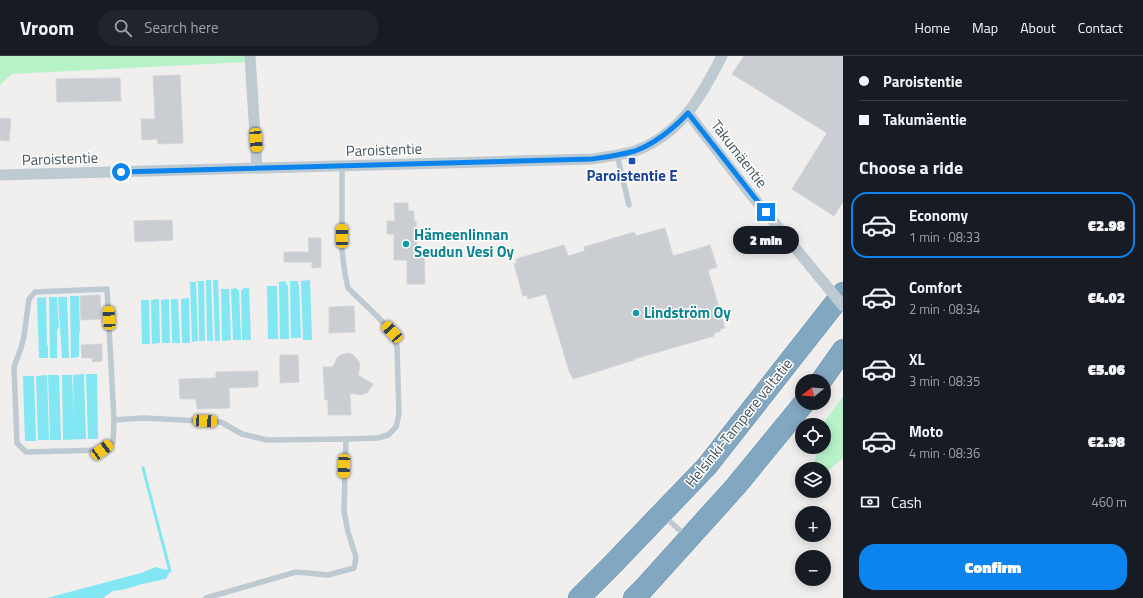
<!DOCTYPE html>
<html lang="en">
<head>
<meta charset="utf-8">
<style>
  :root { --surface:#171b24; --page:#20242c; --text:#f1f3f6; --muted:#9ea1a6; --line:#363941; --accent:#0b84ee }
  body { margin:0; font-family:"Titillium Web",sans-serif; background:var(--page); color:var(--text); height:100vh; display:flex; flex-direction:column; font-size:15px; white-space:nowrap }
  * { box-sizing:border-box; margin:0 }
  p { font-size:13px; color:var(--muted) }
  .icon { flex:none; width:22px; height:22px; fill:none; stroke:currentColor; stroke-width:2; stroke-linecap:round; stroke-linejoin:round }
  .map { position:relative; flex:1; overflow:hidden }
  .sheet { display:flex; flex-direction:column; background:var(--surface); width:300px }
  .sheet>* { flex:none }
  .guide { display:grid; align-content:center; height:88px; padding:0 16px; background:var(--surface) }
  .needle { width:26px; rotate:253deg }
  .controls { position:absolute; left:795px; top:318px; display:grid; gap:8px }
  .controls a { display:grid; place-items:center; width:36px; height:36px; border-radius:50%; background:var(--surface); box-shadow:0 2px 10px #0003; font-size:20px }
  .end { position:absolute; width:18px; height:18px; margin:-9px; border:5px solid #0b84ee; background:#fff; box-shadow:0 0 0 2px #fff }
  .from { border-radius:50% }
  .bubble { position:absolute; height:28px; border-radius:14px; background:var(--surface); box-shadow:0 2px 10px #0003; font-size:13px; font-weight:800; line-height:28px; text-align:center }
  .car { position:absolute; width:12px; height:24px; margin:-12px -6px; border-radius:5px; box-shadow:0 0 3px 1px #0007; background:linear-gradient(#f5c518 24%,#345 0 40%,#f5c518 0 76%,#345 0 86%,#f5c518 0) }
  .guide b { display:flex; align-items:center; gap:14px; height:38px; font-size:15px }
  .guide b+b { border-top:1px solid var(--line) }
  .guide i { width:10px; height:10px; background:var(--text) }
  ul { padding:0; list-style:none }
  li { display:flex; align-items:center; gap:12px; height:66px; margin:0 8px 6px; padding:0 8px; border:2px solid transparent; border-radius:16px }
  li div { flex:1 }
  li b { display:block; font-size:15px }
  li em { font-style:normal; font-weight:800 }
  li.current { border-color:var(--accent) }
  li>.icon { width:36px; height:36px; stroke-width:1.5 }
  h2 { padding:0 16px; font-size:18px; line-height:48px }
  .pay { display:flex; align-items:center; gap:10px; height:44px; padding:0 16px; font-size:15px }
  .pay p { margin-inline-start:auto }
  .cta { display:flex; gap:8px; margin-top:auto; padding:8px 16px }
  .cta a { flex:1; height:46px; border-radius:16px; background:var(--accent); color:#fff; font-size:16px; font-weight:800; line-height:46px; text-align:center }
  header { display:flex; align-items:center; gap:24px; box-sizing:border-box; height:56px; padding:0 20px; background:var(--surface); border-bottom:1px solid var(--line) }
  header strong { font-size:19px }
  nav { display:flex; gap:22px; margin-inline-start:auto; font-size:14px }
  .search { width:280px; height:36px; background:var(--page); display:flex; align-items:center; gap:10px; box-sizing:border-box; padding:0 14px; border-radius:16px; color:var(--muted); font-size:15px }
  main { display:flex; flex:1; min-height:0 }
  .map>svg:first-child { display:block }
</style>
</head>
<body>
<header>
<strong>Vroom</strong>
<div class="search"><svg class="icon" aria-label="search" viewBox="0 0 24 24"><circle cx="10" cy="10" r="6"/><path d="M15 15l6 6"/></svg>Search here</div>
<nav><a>Home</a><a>Map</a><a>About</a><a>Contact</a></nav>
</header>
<main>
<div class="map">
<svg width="843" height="542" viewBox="0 0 843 542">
  <rect width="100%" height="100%" fill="#f1eeee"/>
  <!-- green -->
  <g fill="#b8f2c9">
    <polygon points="0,0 246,0 247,6 12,18 0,29"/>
    <polygon points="843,340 843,404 842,403 824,418 824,413 811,413 817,398 816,391 824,391 824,369 822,369"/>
  </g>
  <!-- water -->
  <g fill="#82e6f3">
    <polygon points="206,224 211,224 213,285 207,285"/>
    <polygon points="213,224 218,224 220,285 215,285"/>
    <polygon points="310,224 312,284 303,284 301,225"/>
    <polygon points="198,225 204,225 205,285 199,285"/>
    <polygon points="286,225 286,228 288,230 289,283 280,283 279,226"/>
    <polygon points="290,225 298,225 298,228 299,229 301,282 291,282"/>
    <polygon points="190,226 196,226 198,285 192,286"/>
    <polygon points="267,230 277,230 278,283 268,283"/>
    <polygon points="237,232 237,234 239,234 241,284 233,284 231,233"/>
    <polygon points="243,232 249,232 251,284 242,284 241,234 243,234"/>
    <polygon points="221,233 229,233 231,284 222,285"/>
    <polygon points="70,240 79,240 80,276 79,276 79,301 71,302"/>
    <polygon points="46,241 47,289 48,289 48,302 39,302 37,242"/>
    <polygon points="49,241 57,241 59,271 57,274 57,302 50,302"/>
    <polygon points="58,241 67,241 69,302 62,302"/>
    <polygon points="189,242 190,287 182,287 181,243"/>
    <polygon points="159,243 160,287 152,288 151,244"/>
    <polygon points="169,243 170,287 162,287 161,244"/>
    <polygon points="171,243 178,243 180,287 172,287"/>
    <polygon points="141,244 149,244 150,288 142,288"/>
    <polygon points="84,318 86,383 63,384 62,319 72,319 74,364 73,319"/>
    <polygon points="86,318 97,318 98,383 88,383"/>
    <polygon points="47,319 49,384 38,384 36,320"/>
    <polygon points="48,319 59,319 61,384 50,384"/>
    <polygon points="23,320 34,320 36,385 25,385"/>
    <polygon points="156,511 170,515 166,523 142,528 122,534 113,535 103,542 47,542 141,517"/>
  </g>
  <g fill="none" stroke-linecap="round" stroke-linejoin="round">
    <!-- stream -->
    <polyline stroke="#82e6f3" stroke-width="3" points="143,412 170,515 167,515"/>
  </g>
  <!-- building -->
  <g fill="#caced3" stroke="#d1d5da">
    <polygon points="744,0 843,0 843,146 834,160 792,133 827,77 732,18"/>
    <polygon points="180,19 183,87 158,88 157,83 142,84 141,63 155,63 153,20"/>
    <polygon points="120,22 121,45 57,46 56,23"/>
    <polygon points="0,62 11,63 9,85 0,84"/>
    <polygon points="394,147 408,147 408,155 414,155 414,165 416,165 417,198 424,198 425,228 407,228 407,205 406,204 394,204 394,178 387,178 387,165 395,165"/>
    <polygon points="172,164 173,184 135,186 134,165"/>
    <polygon points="665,172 673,200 710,189 717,211 708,214 725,272 720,273 721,275 714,277 714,280 634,303 634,304 608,312 609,312 573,323 571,318 570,318 546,238 528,243 527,239 523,240 514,208 517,207 516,203 564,189 568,200 585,195 584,191 634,176 636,180"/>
    <polygon points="308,182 321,182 321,211 312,212 312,206 284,206 284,196 309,196"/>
    <polygon points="100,239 101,263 81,264 80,240"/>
    <polygon points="354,250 355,276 329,277 329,251"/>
    <polygon points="102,288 102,305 92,306 92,302 82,302 81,289"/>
    <polygon points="349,297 352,298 358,304 360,309 358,319 373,328 367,337 361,339 350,337 351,359 328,359 328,344 325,344 323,311 333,311 337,302 340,299"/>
    <polygon points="280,299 298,299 299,326 280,327"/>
    <polygon points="258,315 258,331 229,332 230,352 197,353 196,343 180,343 179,323 216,322 216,316"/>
  </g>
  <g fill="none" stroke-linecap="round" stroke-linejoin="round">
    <!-- highway casing -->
    <g stroke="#6d92ad" stroke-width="22">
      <g id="highway">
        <polyline points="821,325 843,294"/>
        <polyline points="579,542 612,509 707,410 843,237"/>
        <polyline points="634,542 644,532 736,430 804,347"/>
      </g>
    </g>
    <!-- lane -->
    <g stroke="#bdcad1" stroke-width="5.5">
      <polyline points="617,99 629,149"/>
      <polyline points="114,364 107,233 35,236 29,243 24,280 21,292 14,311 17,387 26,396 102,394 113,386 114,364 143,362 221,366 242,378 267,384 346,383"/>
      <polyline points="664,460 686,480"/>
      <polyline points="206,542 296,516 328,519 354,512 356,501 348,476 344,455 346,383 378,382 388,379 396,371 399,358 397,291 392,276 377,260 348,232 345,218 342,194 342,110"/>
    </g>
    <!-- street -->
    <g stroke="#bdcad1" stroke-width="11">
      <polyline points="250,0 257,112"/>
      <polyline points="688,57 748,135 811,211"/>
      <path d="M0 119 592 103C606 101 621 99 635 95 681 78 701 41 722 0"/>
    </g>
    <!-- highway -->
    <use href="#highway" stroke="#82a7c1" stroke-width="21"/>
    <!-- street-bridge -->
    <polyline stroke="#bdcad1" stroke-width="11" points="811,211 843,250"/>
  </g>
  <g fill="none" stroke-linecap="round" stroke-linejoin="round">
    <!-- route -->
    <path stroke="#0b84ee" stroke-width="5" d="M121 116 592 103C606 101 621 99 635 95 656 87 673 73 688 57L766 156"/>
  </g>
  <!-- markers -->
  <rect fill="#1a4fb4" stroke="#fff" stroke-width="1.5" x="628" y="101" width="8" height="8" rx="2"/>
  <g fill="#0f9aa8" stroke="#fff" stroke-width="1.5">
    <circle cx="406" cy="188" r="4"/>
    <circle cx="636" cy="257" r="4"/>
  </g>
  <g text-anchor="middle" stroke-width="3" stroke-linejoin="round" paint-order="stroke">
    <!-- street labels -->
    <g font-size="15" fill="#45545d" stroke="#fff">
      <text transform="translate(384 94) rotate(-2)" y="5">Paroistentie</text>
      <text transform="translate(739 98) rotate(52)" y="5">Takumäentie</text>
      <text transform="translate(60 103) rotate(-2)" y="5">Paroistentie</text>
      <text transform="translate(739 367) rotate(-51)" y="5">Helsinki-Tampere valtatie</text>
    </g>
    <!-- transit labels -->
    <g font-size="15" font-weight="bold" fill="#164399" stroke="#fff">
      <text x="632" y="125">Paroistentie E</text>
    </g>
    <!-- culture labels -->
    <g font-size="15" font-weight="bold" fill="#0d838f" stroke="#fff" text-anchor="start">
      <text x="414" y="184">Hämeenlinnan<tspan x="414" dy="17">Seudun Vesi Oy</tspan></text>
      <text x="644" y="262">Lindström Oy</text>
    </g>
  </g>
</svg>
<div class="controls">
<a><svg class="needle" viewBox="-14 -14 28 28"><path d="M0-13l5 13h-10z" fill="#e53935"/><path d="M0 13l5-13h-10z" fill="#9ea1a6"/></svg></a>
<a><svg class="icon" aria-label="locate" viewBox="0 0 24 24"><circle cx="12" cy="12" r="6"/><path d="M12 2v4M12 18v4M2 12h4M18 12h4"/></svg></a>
<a><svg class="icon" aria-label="layers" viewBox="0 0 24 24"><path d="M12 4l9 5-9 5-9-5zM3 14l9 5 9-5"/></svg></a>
<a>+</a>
<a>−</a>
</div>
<i class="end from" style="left:121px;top:116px"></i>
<i class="end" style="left:766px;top:156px"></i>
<div class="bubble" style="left:733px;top:170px;width:66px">2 min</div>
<i class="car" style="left:256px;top:84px;rotate:176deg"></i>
<i class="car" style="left:342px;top:180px;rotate:0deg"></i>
<i class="car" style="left:109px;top:262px;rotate:357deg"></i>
<i class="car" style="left:392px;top:276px;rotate:318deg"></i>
<i class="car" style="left:205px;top:365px;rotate:93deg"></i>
<i class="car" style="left:102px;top:394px;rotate:54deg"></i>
<i class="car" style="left:344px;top:410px;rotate:182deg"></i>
</div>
<section class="sheet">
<div class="guide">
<b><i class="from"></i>Paroistentie</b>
<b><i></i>Takumäentie</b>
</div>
<h2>Choose a ride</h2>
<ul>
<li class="current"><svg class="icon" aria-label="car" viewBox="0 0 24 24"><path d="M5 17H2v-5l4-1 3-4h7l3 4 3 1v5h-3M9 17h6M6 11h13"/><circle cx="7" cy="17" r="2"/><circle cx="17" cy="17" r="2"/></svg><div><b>Economy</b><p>1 min · 08:33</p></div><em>€2.98</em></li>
<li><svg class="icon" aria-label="car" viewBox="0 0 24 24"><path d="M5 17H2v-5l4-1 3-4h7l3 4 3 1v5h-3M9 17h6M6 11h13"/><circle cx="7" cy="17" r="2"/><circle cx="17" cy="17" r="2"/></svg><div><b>Comfort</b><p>2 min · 08:34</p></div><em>€4.02</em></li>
<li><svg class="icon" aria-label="car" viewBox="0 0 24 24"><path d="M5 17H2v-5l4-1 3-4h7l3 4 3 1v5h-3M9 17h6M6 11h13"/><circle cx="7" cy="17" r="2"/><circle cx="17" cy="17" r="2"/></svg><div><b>XL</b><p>3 min · 08:35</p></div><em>€5.06</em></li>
<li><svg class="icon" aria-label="car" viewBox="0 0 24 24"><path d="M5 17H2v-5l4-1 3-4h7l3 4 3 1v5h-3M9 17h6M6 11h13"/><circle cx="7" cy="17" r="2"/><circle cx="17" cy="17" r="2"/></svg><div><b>Moto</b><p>4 min · 08:36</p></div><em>€2.98</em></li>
</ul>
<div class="pay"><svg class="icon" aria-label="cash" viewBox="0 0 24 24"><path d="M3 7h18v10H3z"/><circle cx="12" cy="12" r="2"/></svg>Cash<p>460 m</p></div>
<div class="cta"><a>Confirm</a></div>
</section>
</main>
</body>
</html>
